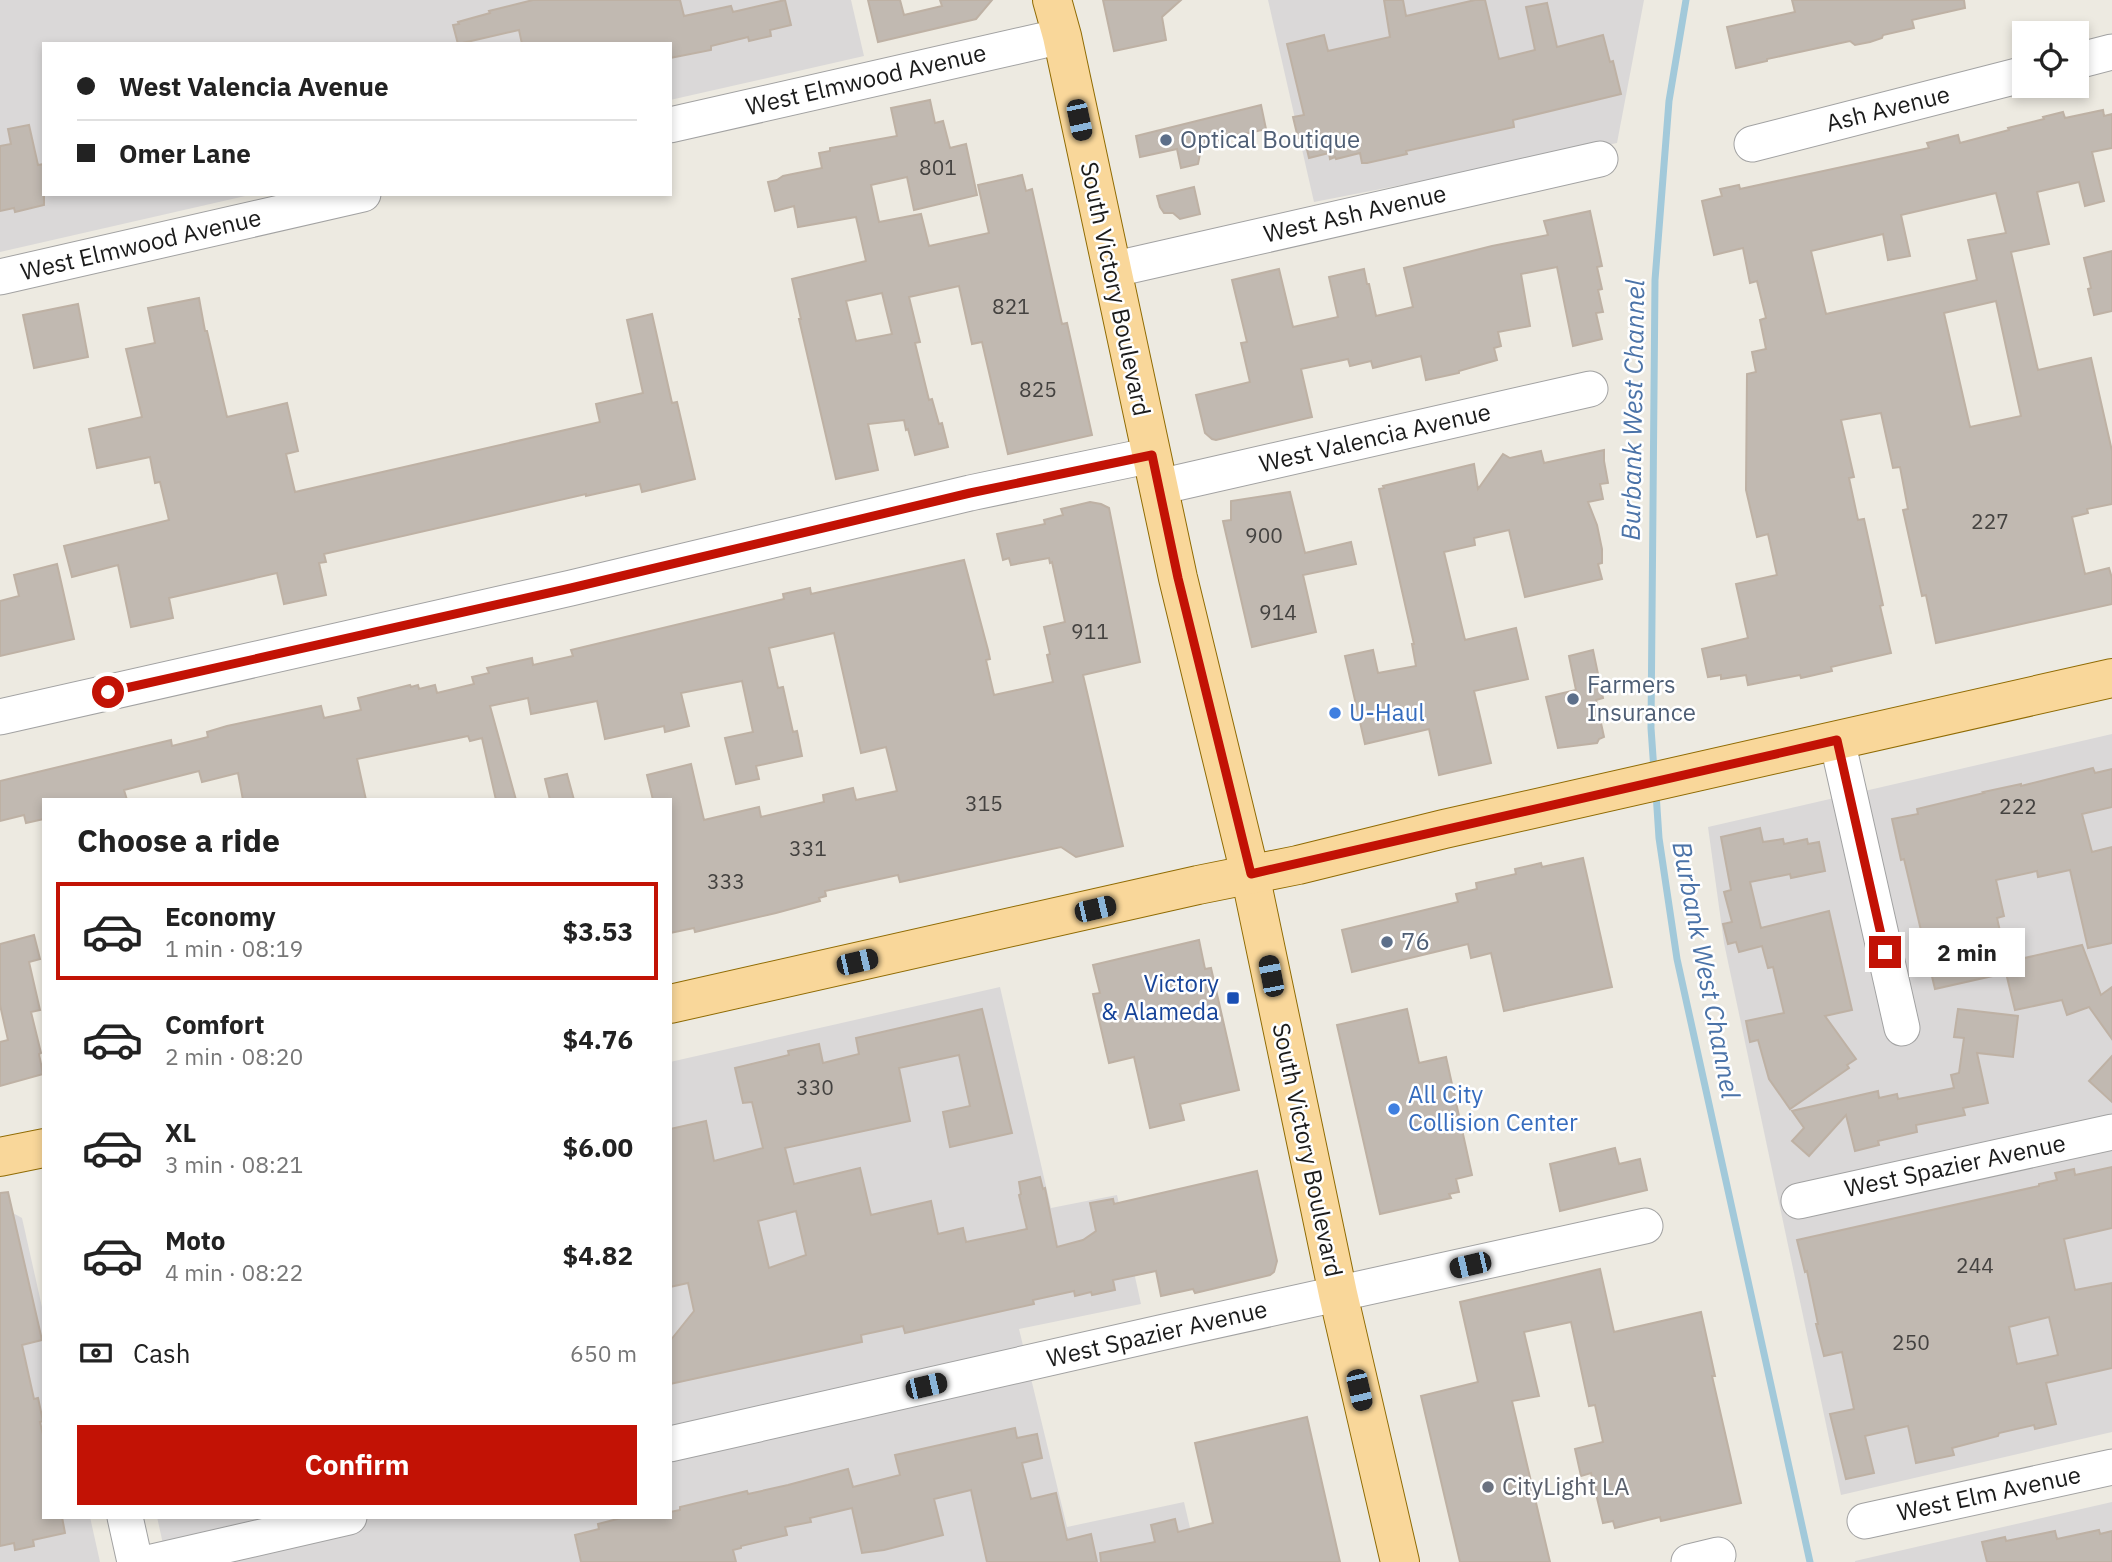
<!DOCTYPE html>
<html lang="en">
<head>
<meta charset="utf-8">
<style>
  :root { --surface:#fff; --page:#f6f6f6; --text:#222; --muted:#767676; --line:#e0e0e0; --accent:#c21205 }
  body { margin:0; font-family:"IBM Plex Sans",sans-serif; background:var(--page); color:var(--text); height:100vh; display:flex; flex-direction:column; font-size:26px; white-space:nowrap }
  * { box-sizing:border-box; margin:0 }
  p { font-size:23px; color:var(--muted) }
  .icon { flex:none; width:38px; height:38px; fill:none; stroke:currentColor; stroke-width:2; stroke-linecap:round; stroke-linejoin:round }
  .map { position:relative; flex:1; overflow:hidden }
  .panel { position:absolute; left:42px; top:798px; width:630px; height:721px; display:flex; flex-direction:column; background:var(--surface); border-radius:0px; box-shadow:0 4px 10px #0003 }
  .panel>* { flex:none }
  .banner { position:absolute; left:42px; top:42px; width:630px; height:154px; border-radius:0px; box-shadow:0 4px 10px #0003; display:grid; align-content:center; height:154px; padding:0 35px; background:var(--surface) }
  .buttons { position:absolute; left:2012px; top:21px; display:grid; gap:14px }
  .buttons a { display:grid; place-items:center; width:77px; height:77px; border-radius:0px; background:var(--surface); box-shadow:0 4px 10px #0003; font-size:35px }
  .end { position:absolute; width:32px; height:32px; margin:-16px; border:9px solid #c21205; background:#fff; box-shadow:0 0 0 4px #fff }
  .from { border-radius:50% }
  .bubble { position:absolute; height:49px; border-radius:0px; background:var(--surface); box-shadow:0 4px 10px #0003; font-size:23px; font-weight:700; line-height:49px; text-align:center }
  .car { position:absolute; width:21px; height:42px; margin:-21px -10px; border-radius:9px; box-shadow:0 0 5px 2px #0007; background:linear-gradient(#222 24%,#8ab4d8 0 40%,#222 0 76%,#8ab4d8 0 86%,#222 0) }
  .banner b { display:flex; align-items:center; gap:24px; height:66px; font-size:26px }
  .banner b+b { border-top:2px solid var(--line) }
  .banner i { width:18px; height:18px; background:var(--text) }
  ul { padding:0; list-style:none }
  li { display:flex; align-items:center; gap:21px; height:98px; margin:0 14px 10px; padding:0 21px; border:4px solid transparent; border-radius:0px }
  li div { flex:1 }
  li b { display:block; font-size:26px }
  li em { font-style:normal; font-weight:700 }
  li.on { border-color:var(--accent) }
  li>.icon { width:63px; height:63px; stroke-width:1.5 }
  h2 { padding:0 35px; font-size:32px; line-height:84px }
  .pay { display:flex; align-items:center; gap:18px; height:77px; padding:0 35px; font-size:26px }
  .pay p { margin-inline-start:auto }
  .cta { display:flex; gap:14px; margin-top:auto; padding:14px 35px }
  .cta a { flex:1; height:80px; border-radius:0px; background:var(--accent); color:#fff; font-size:28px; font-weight:700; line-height:80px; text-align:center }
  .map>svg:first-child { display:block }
</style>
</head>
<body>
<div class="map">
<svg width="2112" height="1562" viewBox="0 0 2112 1562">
  <rect width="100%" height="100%" fill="#edeae1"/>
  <!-- residential -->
  <g fill="#dad8d8">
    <polygon points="0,0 851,0 864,56 670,100 670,44 44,44 44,194 254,194 0,252"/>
    <polygon points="1268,0 1644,0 1617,143 1314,202"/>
    <polygon points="2112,734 2112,1432 1841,1495 1724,943 1708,827"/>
    <polygon points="1000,987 1051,1208 1117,1195 1141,1304 1019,1329 1067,1527 1184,1502 1198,1562 167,1562 157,1517 670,1517 670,1062"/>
    <polygon points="11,1212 22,1218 44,1316 44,1517 90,1517 100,1562 0,1562 0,1214"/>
    <polygon points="2112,1502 2112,1562 1855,1562 1855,1561"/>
  </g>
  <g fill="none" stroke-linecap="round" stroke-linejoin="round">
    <!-- stream -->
    <g stroke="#a2c9da" stroke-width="7">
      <polyline points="1654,771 1651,728 1655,280 1669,101 1686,0"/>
      <polyline points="1656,793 1659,838 1677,959 1810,1562"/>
    </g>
  </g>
  <!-- building -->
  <g fill="#c1b9b1" stroke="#beb1a4" stroke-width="2" fill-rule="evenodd">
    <polygon points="533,0 680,0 684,16 731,6 733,12 785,0 791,25 770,30 771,36 749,41 748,37 711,46 711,50 670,58 670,44 522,44 519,30 458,44 453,25 459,24 458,22 490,13 489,11"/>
    <polygon points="868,0 900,0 904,15 942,6 940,0 992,0 976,19 878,42"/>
    <polygon points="1103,0 1181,0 1162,17 1166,40 1114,51"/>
    <polygon points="1384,0 1403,0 1406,16 1475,0 1485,0 1499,59 1535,50 1526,7 1547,3 1557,47 1603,35 1610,62 1613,61 1621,94 1513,120 1514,127 1406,151 1407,154 1367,163 1362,163 1360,153 1336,159 1335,157 1330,159 1329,153 1309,158 1304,137 1298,138 1293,117 1304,115 1287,44 1324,35 1328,51 1390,37"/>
    <polygon points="1792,0 1964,0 1965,8 1912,20 1914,28 1883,35 1882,38 1870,42 1855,45 1850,41 1767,59 1767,61 1736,68 1727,27 1795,12"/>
    <path d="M930 100 935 123 943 121 950 148 966 144 977 195 914 210 907 177 871 185 879 222 921 214 929 246 989 233 978 185 1022 175 1026 191 1032 189 1062 324 1067 323 1092 435 1008 454 982 342 972 344 959 286 909 297 920 342 915 343 929 400 932 399 939 424 942 423 948 447 915 455 908 429 906 430 904 420 868 424 878 470 836 479 799 319H801L792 279 866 261 856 217 798 227 794 206 775 211 768 182 777 180 783 176 822 168 819 153 830 151V148L897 136 891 108ZM882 293 892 334 856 341 846 301Z"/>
    <polygon points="1261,105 1266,129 1202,144 1198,164 1181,168 1177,149 1140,157 1136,136"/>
    <path d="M2103 110 2104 116 2112 114V148L2092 152 2104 201 2085 206 2079 182 2037 192 2049 244 2011 252 2038 370 2091 358 2112 451V504L2087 509 2088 513 2072 517 2085 574 2109 568 2112 578V604L1936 643 1926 595 1922 596 1903 510 1908 509 1900 467 1893 468 1881 413 1841 420 1854 477 1849 478 1858 520 1864 519 1883 605 1880 606 1891 653 1831 667 1832 671 1801 678 1800 675 1748 685 1746 675 1721 679V675L1708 677 1702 649 1748 638 1736 584 1777 575 1768 534 1757 537 1746 490 1747 374 1756 372 1752 352 1766 349 1760 320 1766 318 1757 281 1750 283 1743 248 1714 255 1702 201 1722 196 1720 189 1739 185 1740 189 1865 162 1929 148 1927 143 1958 135 1960 143 2009 130 2008 128 2044 119 2043 117 2063 112 2065 118ZM1996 193 2006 233 1968 240 1977 280 1826 314 1811 251 1883 234 1888 260 1910 256 1901 215ZM1996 301 2021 416 1970 427 1944 313Z"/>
    <polygon points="29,125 38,165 44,164 44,205 15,212 14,208 0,211 0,146 11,144 8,129"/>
    <polygon points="1194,187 1200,214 1180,219 1173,213 1164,213 1160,207 1157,196"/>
    <polygon points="1590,211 1602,266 1597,267 1602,289 1598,290 1603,312 1596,313 1602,339 1573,346 1557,267 1521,274 1530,326 1498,332 1501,346 1494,348 1497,360 1459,371 1459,373 1426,380 1421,356 1373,368 1371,361 1350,366 1348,359 1301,369 1312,417 1216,440 1212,439 1205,433 1196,395 1250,382 1241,343 1247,342 1232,280 1279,269 1293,327 1338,317 1329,277 1364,269 1367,284 1369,284 1376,316 1413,307 1404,268 1492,246 1548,235 1544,221"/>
    <polygon points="2112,251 2112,311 2094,315 2088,289 2091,288 2084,258"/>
    <polygon points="199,298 205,331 207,331 227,417 287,403 298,451 286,454 295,492 600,422 596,404 643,393 627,320 652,314 672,403 677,402 695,479 642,492 640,484 586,496 586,494 324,554 326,562 319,563 326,595 284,604 277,573 169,598 173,618 131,627 118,565 72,577 64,546 169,520 160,482 155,483 150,457 97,468 89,429 142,417 126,349 155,343 148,308"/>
    <polygon points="78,304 88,357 34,368 23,315"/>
    <polygon points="1604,450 1604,461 1608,483 1600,484 1603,499 1588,502 1597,525 1602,549 1602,563 1598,564 1602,579 1525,597 1509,530 1474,538 1475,545 1444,552 1465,640 1516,628 1528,679 1474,691 1491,763 1439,775 1429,729 1365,744 1345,656 1373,650 1378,673 1416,666 1412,644 1414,644 1379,489 1384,488 1383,486 1474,464 1478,489 1503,454 1510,458 1541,451 1544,463"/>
    <polygon points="1290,492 1305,553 1351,542 1356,564 1303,575 1316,632 1252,647 1223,521 1231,520 1231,501"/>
    <polygon points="1090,502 1101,504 1109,508 1140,662 1083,675 1123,846 1076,857 1061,847 900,882 898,875 825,891 826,896 819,898 820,901 776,913 695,932 694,928 670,933 670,800 653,800 647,775 691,764 704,820 759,807 761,817 824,802 823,795 853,788 856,800 897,791 886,747 861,753 834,633 769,648 778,688 783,687 793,732 797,731 802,756 756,766 759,779 736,784 725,738 753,732 742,681 681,693 689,726 665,732 664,726 605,739 597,701 531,714 528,698 490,706 516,800 496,800 482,738 470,741 468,736 357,759 366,800 243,800 238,773 202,782 199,771 124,790 127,800 44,800 44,819 26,823 24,815 0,821 0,781 171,740 172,746 208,737 207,732 227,726 321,706 324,718 361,710 358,698 410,685 411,687 418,685 419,689 435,685 437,693 474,684 472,677 489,673 487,668 532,658 533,665 573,656 571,650 784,599 783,594 810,588 811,594 964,560 988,650 990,659 986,660 994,695 1053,682 1047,655 1050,654 1044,627 1065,622 1052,562 1050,563 1049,558 1011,565 1009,558 1003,560 997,534 1045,524 1044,520 1063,515 1061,509"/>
    <polygon points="57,564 74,639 0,656 0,601 19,596 14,575"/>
    <polygon points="1593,650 1603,698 1596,700 1604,737 1599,739 1597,743 1558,748 1546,697 1576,690 1569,656"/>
    <polygon points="2093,768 2095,773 2112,769 2112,807 2082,814 2092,852 2112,847 2112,943 2088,948 2070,870 2038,877 2037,871 1996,880 2004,916 1997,918 2007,962 2082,945 2101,995 2112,987 2112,1039 2089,1007 2067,1015 2062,1000 2015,1010 2006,973 1935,989 1904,859 1901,860 1892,819 1918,814 1917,809 1984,793 1983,792 2021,784 2021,786"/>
    <polygon points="567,774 574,800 550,800 545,779"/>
    <polygon points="1760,828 1763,842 1783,839 1784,844 1807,839 1808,844 1819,842 1825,871 1791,878 1790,874 1750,882 1761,928 1829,911 1852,1010 1825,1016 1856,1059 1847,1065 1849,1068 1790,1109 1769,1079 1758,1040 1750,1042 1746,1021 1784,1013 1773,967 1768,968 1762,946 1739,952 1736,942 1728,944 1723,924 1732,922 1724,892 1731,890 1721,837"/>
    <polygon points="1583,858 1612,987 1504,1011 1491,953 1471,958 1468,944 1352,972 1342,930 1458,902 1456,894 1477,889 1476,883 1516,874 1515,869 1541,863 1542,867"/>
    <polygon points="34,935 40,959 29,962 40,1010 31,1012 41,1053 39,1054 43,1074 0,1086 0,1042 8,1040 0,1005 0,944"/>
    <polygon points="1199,940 1205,969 1211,968 1239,1090 1180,1104 1184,1120 1150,1128 1134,1057 1109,1063 1093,994 1100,993 1093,965"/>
    <path d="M982 1009 1012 1133 950 1147 943 1112 970 1106 959 1055 899 1068 910 1121 785 1148 794 1184 860 1168 871 1215 931 1201 938 1234 963 1228 966 1242 1027 1229 1019 1195 1021 1194 1019 1182 1040 1177 1043 1189 1045 1188 1057 1247 1083 1240 1096 1231 1090 1203 1113 1199 1114 1204 1257 1171 1277 1261 1274 1272 1270 1275 1195 1293 1193 1289 1161 1296 1156 1271 1113 1280 1115 1290 1092 1295 1091 1292 1075 1296 1074 1291 1033 1300 1034 1304 905 1333 903 1326 861 1335 862 1342 670 1384V1341L694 1311 688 1283 670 1287V1129L706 1121 714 1161 763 1148 752 1102 743 1103 735 1068 789 1055 788 1051 819 1044 823 1063 859 1054 856 1038ZM796 1211 806 1255 769 1268 758 1221Z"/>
    <polygon points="1407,1009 1419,1063 1446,1057 1472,1175 1456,1179 1459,1192 1449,1194 1451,1198 1380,1214 1337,1025"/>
    <polygon points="1958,1009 2018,1016 2013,1057 1977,1053 1988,1103 1963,1108 1965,1115 1916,1125 1917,1132 1878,1141 1879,1145 1855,1151 1846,1115 1809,1156 1792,1141 1804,1128 1792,1111 1878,1091 1879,1098 1897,1094 1898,1099 1954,1088 1951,1075 1959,1073 1964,1038 1954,1037"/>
    <polygon points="2112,1056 2112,1102 2089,1081"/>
    <polygon points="1615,1148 1619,1164 1640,1159 1647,1190 1560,1211 1550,1164"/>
    <path d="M2112 1167V1228L2064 1239 2075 1290 2112 1283V1368L2046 1383 2056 1424 2035 1429 2034 1425 1999 1433 1998 1436 1952 1448 1954 1455 1916 1463 1908 1426 1865 1436 1874 1473 1846 1479 1830 1414 1854 1409 1842 1352 1824 1356 1816 1324H1818L1807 1271 1805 1272 1797 1240 2039 1186V1184L2057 1180 2055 1173 2074 1169 2075 1175ZM2049 1317 2058 1355 2017 1364 2009 1327Z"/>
    <polygon points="8,1192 42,1340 22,1345 34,1399 38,1398 43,1421 40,1422 44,1439 44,1517 62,1517 65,1533 33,1540 34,1546 15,1550 14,1543 0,1546 0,1193"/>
    <polygon points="1600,1269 1614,1332 1701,1312 1715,1376 1712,1376 1741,1503 1661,1521 1660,1517 1615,1528 1613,1521 1603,1523 1591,1473 1581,1476 1575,1449 1603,1442 1595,1405 1589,1406 1571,1322 1524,1332 1539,1396 1512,1401 1550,1562 1460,1562 1421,1396 1478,1382 1460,1302"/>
    <polygon points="1307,1417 1340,1562 1101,1562 1100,1553 1155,1542 1151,1525 1175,1519 1178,1532 1213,1523 1195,1443"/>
    <polygon points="1015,1428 1017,1438 1037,1434 1042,1458 1022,1463 1031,1499 1056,1493 1067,1540 1091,1534 1097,1562 987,1562 971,1490 934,1499 943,1535 884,1550 862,1553 852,1508 810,1518 811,1522 785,1527 787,1535 741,1546 741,1548 733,1550 736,1562 581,1562 575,1535 599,1529 598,1524 625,1517 670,1517 670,1512 680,1510 680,1507 747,1491 748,1494 788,1485 848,1469 853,1487 900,1475 895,1455"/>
    <polygon points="2099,1530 2100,1534 2112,1531 2112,1562 1987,1562 1982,1542 2005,1537 2006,1541 2055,1531 2057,1539"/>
  </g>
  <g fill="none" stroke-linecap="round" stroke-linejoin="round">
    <!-- minor casing -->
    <g stroke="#a2a2a2" stroke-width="37">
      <g id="minor">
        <polyline points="2077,61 2112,52"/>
        <polyline points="670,125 1062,36"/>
        <polyline points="1752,144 2025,74"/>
        <polyline points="1111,270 1600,159"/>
        <polyline points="0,277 363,194"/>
        <polyline points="1159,487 1590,389"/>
        <polyline points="0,717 571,588 970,493 1152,455"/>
        <polyline points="1837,740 1902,1028"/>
        <polyline points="1799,1201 2112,1132"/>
        <polyline points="670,1444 1164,1332 1645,1226"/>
        <polyline points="125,1517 135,1562"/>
        <polyline points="1865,1521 2112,1467"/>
        <polyline points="152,1562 349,1517"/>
        <polyline points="1689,1562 1718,1555"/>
      </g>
    </g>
    <!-- major casing -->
    <g stroke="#906b03" stroke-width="40">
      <g id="major">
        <polyline points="1052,0 1062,36 1178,578 1250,874 1338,1294 1400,1562"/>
        <polyline points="670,1004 1198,885 1298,865 1444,829 2112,678"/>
        <polyline points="0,1157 44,1148"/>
      </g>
    </g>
    <!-- minor -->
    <use href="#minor" stroke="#fff" stroke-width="35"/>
    <!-- major -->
    <use href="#major" stroke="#f9d79a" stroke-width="38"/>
  </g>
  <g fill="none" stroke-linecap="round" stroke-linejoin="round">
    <!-- route -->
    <polyline stroke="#c21205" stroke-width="9" points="108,692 571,588 970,493 1152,455 1178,578 1251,874 1837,740 1885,952"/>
  </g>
  <!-- markers -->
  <g fill="#5c6f8a" stroke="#fff" stroke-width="2.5">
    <circle cx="1166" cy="140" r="7"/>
    <circle cx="1573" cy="699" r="7"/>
    <circle cx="1387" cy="942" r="7"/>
  </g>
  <g fill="#3f7fe0" stroke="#fff" stroke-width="2.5">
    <circle cx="1335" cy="713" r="7"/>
    <circle cx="1394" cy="1109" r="7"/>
  </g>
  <rect fill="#1a4fb4" stroke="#fff" stroke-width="2.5" x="1226" y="991" width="14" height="14" rx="3.5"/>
  <circle fill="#6b7280" stroke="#fff" stroke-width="2.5" cx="1488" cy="1487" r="7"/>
  <g text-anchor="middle" stroke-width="5" stroke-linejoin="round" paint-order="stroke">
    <!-- number labels -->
    <g font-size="21" fill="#444240">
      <text x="938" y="175">801</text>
      <text x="1011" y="314">821</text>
      <text x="1038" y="397">825</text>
      <text x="1990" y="529">227</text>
      <text x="1264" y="543">900</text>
      <text x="1278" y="620">914</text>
      <text x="1090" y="639">911</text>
      <text x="984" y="811">315</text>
      <text x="2018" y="814">222</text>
      <text x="808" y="856">331</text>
      <text x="726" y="889">333</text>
      <text x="815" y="1095">330</text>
      <text x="1975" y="1273">244</text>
      <text x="1911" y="1350">250</text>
    </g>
    <!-- street labels -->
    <g font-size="24" fill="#1b1b1b" stroke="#fff">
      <text transform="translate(866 80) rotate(-13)" y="8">West Elmwood Avenue</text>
      <text transform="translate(1888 109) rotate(-14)" y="8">Ash Avenue</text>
      <text transform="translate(1355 214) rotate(-13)" y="8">West Ash Avenue</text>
      <text transform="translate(141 245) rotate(-13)" y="8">West Elmwood Avenue</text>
      <text transform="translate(1115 289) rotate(78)" y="8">South Victory Boulevard</text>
      <text transform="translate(1375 438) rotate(-13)" y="8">West Valencia Avenue</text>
      <text transform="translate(1307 1150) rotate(78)" y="8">South Victory Boulevard</text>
      <text transform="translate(1955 1166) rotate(-12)" y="8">West Spazier Avenue</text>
      <text transform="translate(1157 1334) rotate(-13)" y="8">West Spazier Avenue</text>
      <text transform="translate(1989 1494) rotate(-12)" y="8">West Elm Avenue</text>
    </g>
    <!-- service labels -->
    <g font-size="24" fill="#4e5e75" stroke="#fff" text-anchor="start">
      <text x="1180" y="148">Optical Boutique</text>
      <text x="1587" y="693">Farmers<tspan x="1587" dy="28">Insurance</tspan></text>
      <text x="1401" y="950">76</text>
    </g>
    <!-- shop labels -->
    <g font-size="24" fill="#366cbe" stroke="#fff" text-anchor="start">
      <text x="1349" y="721">U-Haul</text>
      <text x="1408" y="1103">All City<tspan x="1408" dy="28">Collision Center</tspan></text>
    </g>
    <!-- transit labels -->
    <g font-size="24" fill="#164399" stroke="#fff" text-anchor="end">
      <text x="1219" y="992">Victory<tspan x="1219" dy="28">&amp; Alameda</tspan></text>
    </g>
    <!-- worship labels -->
    <g font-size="24" fill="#5b616d" stroke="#fff" text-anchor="start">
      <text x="1502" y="1495">CityLight LA</text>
    </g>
    <!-- water labels -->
    <g font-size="26" font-style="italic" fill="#4b73a8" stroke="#fff">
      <text transform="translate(1633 410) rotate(-89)" y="9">Burbank West Channel</text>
      <text transform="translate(1706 970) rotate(79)" y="9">Burbank West Channel</text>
    </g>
  </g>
</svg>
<div class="buttons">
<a><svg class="icon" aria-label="locate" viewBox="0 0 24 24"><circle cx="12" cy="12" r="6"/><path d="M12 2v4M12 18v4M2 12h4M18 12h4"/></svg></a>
</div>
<i class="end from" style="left:108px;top:692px"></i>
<i class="end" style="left:1885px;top:952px"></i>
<div class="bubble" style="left:1909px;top:928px;width:116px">2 min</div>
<i class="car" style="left:1079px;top:120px;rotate:168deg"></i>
<i class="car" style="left:1095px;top:909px;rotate:77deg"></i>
<i class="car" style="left:857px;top:962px;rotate:77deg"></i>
<i class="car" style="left:1271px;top:976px;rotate:349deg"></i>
<i class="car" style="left:1470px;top:1265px;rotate:257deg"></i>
<i class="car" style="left:926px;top:1386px;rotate:77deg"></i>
<i class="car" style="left:1359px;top:1390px;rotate:167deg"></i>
<div class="banner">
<b><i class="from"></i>West Valencia Avenue</b>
<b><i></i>Omer Lane</b>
</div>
<section class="panel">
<h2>Choose a ride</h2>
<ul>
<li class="on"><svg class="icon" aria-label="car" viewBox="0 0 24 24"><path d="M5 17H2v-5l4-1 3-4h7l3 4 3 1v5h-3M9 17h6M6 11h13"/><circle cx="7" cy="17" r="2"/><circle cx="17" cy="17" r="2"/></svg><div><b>Economy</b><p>1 min · 08:19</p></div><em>$3.53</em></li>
<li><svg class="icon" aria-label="car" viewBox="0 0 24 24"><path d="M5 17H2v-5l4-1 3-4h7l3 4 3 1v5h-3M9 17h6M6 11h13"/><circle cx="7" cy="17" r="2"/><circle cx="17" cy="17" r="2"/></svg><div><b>Comfort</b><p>2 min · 08:20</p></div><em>$4.76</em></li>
<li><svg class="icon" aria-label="car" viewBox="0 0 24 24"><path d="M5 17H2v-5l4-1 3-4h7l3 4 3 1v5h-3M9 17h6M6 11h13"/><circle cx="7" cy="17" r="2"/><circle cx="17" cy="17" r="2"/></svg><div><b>XL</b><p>3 min · 08:21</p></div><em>$6.00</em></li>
<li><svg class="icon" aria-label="car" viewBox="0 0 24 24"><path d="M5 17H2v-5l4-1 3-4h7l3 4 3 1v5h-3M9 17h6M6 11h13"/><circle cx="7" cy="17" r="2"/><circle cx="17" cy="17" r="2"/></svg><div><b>Moto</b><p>4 min · 08:22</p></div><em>$4.82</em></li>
</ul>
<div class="pay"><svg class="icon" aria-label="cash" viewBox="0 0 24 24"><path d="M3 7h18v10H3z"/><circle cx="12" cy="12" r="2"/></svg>Cash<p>650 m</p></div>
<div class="cta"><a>Confirm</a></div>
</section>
</div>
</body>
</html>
